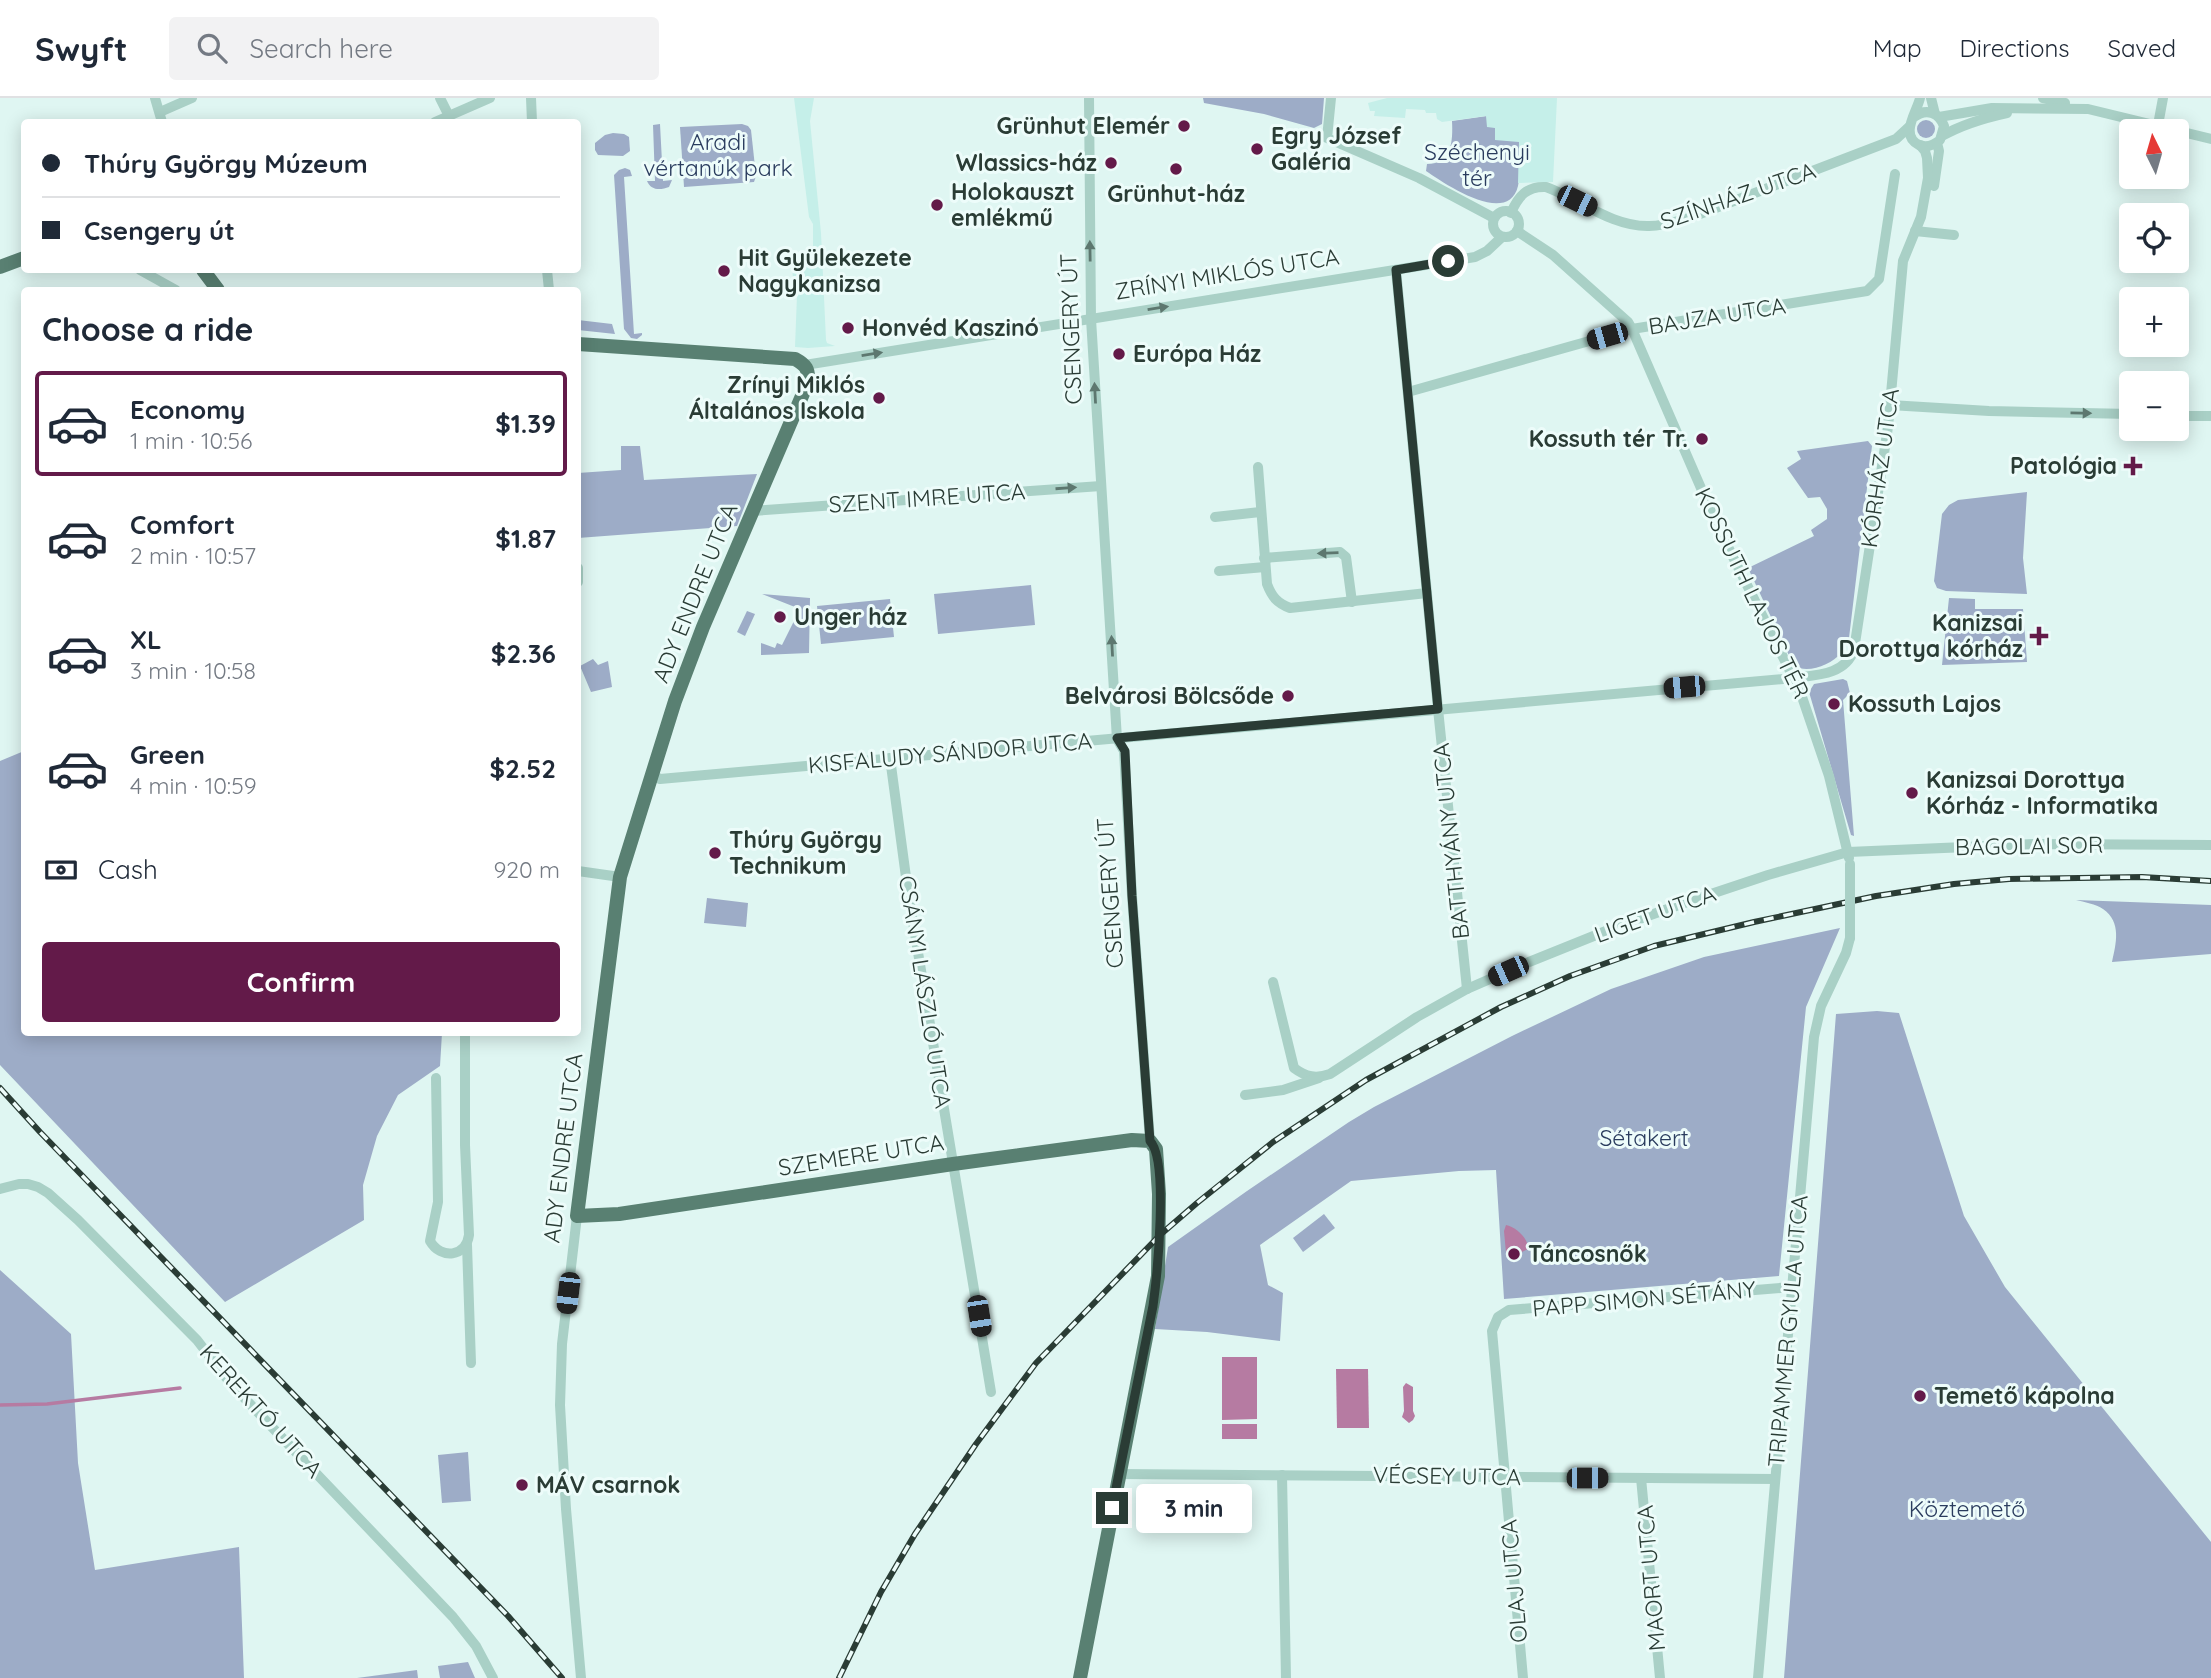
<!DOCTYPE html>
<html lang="en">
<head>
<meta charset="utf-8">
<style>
  :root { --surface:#fff; --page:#f2f2f3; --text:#1f2937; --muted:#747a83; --line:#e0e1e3; --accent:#631a49 }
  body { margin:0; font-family:Quicksand,sans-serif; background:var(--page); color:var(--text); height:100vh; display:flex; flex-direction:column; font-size:26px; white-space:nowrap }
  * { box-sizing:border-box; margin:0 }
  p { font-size:23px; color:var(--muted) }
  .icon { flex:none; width:38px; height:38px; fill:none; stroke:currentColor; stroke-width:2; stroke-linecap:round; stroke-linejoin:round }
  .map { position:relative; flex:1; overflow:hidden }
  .panel { position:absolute; left:21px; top:189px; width:560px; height:749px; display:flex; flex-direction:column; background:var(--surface); border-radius:7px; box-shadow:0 4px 18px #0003 }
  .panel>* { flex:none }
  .hud { position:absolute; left:21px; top:21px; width:560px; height:154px; border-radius:7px; box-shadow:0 4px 18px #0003; display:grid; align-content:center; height:154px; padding:0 21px; background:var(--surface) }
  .needle { width:46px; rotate:355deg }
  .fabs { position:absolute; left:2119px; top:21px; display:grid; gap:14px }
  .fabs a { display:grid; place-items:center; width:70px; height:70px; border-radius:7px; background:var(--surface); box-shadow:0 4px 18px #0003; font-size:35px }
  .end { position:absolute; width:32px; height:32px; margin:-16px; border:9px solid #2a3c35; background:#fff; box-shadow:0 0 0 4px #fff }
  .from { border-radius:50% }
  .bubble { position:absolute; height:49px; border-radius:7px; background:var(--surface); box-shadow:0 4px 18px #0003; font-size:23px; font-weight:700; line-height:49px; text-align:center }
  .car { position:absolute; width:21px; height:42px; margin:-21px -10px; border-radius:9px; box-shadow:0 0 5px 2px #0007; background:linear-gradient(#222 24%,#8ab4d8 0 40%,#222 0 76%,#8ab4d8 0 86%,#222 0) }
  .hud b { display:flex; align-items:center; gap:24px; height:66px; font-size:26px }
  .hud b+b { border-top:2px solid var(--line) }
  .hud i { width:18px; height:18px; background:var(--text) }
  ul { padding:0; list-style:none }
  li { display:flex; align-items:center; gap:21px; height:105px; margin:0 14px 10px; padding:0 7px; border:4px solid transparent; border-radius:7px }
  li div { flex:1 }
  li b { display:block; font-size:26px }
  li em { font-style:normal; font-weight:700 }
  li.active { border-color:var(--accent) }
  li>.icon { width:63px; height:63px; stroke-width:1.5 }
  h2 { padding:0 21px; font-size:32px; line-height:84px }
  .pay { display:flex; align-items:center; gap:18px; height:77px; padding:0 21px; font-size:26px }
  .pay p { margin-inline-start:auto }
  .cta { display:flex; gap:14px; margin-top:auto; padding:14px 21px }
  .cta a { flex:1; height:80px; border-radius:7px; background:var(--accent); color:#fff; font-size:28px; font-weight:700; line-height:80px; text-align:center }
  header { display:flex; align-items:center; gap:42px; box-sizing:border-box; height:98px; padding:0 35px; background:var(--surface); border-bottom:2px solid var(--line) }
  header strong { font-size:33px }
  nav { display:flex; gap:38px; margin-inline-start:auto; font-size:24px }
  .search { width:490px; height:63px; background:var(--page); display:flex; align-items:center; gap:18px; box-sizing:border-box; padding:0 24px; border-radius:7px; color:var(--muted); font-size:26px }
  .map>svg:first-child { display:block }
</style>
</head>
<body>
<header>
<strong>Swyft</strong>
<div class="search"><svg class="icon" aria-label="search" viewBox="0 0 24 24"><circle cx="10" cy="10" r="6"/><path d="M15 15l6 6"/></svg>Search here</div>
<nav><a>Map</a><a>Directions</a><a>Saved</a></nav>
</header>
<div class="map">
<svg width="2211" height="1580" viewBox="0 0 2211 1580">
  <rect width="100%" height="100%" fill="#dff6f2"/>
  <!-- green -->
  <g fill="#9dacc7">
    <polygon points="1203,0 1324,0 1322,26 1314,30 1264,16 1204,5"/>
    <path d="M1487 18 1495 30 1520 44C1519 58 1521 74 1518 88 1508 129 1445 86 1426 73L1427 66C1452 66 1453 43 1452 23Z"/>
    <circle cx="1926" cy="31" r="9"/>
    <path d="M660 26 663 83 672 82 669 89C661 92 651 93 647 83H655L653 27Z"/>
    <polygon points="742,26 748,28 751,32 756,78 754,84 684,89 680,29"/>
    <polygon points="613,35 624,36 629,39 630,53 623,58 598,57 595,52 595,45 605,37"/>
    <polygon points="625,70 630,72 632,78 624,79 634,236 642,235 642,237 637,241 631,240 624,231 614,77 619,72"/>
    <polygon points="578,222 612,226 615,236 578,232"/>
    <path d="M1868 343 1872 348 1849 540C1847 545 1845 551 1841 555 1831 567 1808 576 1794 568L1748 470 1814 438 1811 432 1827 421V411L1820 399 1808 400 1787 370 1801 361 1797 353Z"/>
    <polygon points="621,348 640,348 644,382 757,376 737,428 578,440 578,375 621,372"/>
    <polygon points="2027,394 2023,460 2027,496 1946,493 1937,490 1934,483 1942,416 1949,407 1958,402"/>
    <polygon points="1031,487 1035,527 938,536 934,496"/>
    <polygon points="762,496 810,500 809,555 761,557 761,545 775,550 777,545 782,547 800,511"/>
    <polygon points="1949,500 1975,501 1975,511 2023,511 2027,564 1942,567"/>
    <polygon points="890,501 894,539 821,546 817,508"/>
    <polygon points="747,513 755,516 745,538 737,534"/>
    <polygon points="593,561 598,567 608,563 612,589 591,594 580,568"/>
    <polygon points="1843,581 1847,583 1850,595 1843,602 1854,738 1851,737 1809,594 1814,586"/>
    <polygon points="24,653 24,934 442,935 440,968 398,997 377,1038 363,1087 364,1122 225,1204 0,967 0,663"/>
    <polygon points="707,800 748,805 746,829 704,825"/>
    <path d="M2076 802 2211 807V856L2112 864C2116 846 2122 824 2103 811 2096 806 2084 804 2076 802Z"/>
    <polygon points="1840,830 1806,909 1779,1178 1504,1201 1496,1072 1459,1073 1351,1083 1260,1147 1268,1187 1283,1195 1280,1243 1207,1234 1155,1231 1168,1149 1247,1093 1349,1024 1374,1009 1512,938 1611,891 1704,859"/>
    <polygon points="1877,913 1899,915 1964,1118 2005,1189 2211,1444 2211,1580 1784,1580 1836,916"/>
    <polygon points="1324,1116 1335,1130 1303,1154 1293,1140"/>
    <polygon points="0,1172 71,1236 78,1365 95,1472 239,1449 244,1580 0,1580"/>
    <polygon points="468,1354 471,1403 442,1405 438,1357"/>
    <polygon points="468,1564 475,1580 440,1580 438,1568"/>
    <polygon points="417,1572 418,1580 357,1580"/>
  </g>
  <!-- plaza -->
  <g fill="#c5efe9">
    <polygon points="794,0 814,0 810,23 821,135 826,242 827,245 835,248 808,250 795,249 797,197 793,185 792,161 813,159 813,126 809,119"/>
    <polygon points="1387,0 1557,0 1553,84 1518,85 1519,44 1495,42 1495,30 1487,29 1486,18 1442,24 1437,21 1436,15 1426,15 1425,12 1406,11 1405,20 1374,18 1375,13 1370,13 1368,5"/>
  </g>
  <!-- water -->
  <g fill="#b67ba2">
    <path d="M1506 1127C1516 1129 1529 1141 1528 1151L1522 1154 1506 1155 1504 1133Z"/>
    <polygon points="1222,1259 1257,1259 1257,1321 1222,1322"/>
    <polygon points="1336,1271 1368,1271 1369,1330 1337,1330"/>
    <polygon points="1406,1285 1413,1289 1413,1313 1415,1318 1413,1322 1409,1325 1402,1319 1404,1313 1403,1289"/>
    <rect x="1222" y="1326" width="35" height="15"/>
  </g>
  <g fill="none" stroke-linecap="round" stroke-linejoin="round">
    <!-- stream -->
    <polyline stroke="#b67ba2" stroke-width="3.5" points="0,1307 47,1306 180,1290"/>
    <!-- minor -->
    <g stroke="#a9d0c6" stroke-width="10">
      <polyline points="155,0 162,24"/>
      <polyline points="440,0 449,18"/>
      <polyline points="531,0 532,24"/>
      <polyline points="1089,0 1091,221 1117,641 1124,653 1132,798 1150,1043"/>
      <polyline points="1331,0 1327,40 1419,80 1494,120"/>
      <polyline points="1931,0 1935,16"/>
      <polyline points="2043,0 2065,5"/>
      <polyline points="160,14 192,0"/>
      <path d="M1914 19C1926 10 1939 14 1944 28L1940 42C1934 47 1927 50 1919 47 1899 37 1917 14 1920 0"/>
      <polyline points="1939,19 1992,10 2088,11 2211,41"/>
      <polyline points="435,24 490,0"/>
      <polyline points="2158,27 2163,0"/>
      <path d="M1942 38C1963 26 1984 20 2007 15"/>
      <polyline points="1934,88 1939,53 1937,45"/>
      <circle cx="1506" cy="126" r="13"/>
      <path d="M1511 115C1518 98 1527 88 1546 89 1579 101 1612 129 1649 128 1664 128 1678 123 1692 119L1896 41 1909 29"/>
      <polyline points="1517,133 1553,157 1628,224 1632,231 1717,427 1800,593 1829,678 1849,760"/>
      <polyline points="1915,133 1954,137"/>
      <polyline points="140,172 176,192"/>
      <polyline points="547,172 549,192"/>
      <polyline points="1396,172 1438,611 1467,891"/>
      <polyline points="805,267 1475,159 1487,153 1502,139"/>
      <polyline points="1408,294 1632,231 1867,193 1879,181 1895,76"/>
      <polyline points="1890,307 1989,313 2132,316"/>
      <polyline points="2177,318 2211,318"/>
      <path d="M1258 369 1267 486C1272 499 1277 505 1290 510L1427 495"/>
      <polyline points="753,413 1101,388"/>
      <polyline points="1215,419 1260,414"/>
      <polyline points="1264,460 1340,454 1346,459 1352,504"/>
      <polyline points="578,470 578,484"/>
      <polyline points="1219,473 1265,469"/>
      <polyline points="890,660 908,794 991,1294"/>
      <path d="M652 677 660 681C1038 648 1416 613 1794 580 1816 577 1845 577 1854 552L1888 329 1903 163 1921 119 1928 80 1927 60 1925 53 1920 47"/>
      <polyline points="578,773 620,779"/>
      <path d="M1273 884 1294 970C1306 979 1316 981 1330 976L1417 919 1467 891 1529 864 1611 831 1693 802 1768 777 1848 754 2037 746 2211 747"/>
      <path d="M436 980 438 1104 430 1143C441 1162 466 1159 469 1137L465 1047V934"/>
      <polyline points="1245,997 1283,992 1319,980"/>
      <polyline points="0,1091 19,1086 28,1086 38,1089 48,1095 78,1122 197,1242 231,1286 453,1519 476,1548 493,1580"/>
      <polyline points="577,1118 562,1246 560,1307 566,1411 581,1580"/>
      <polyline points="467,1147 471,1265"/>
      <polyline points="1119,1376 1775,1381"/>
      <polyline points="1282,1377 1286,1580"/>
      <polyline points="1641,1380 1660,1580"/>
      <polyline points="1523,1580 1492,1233 1498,1219 1509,1212 1792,1189"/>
      <polyline points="1758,1580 1814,939 1821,908 1846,855 1850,840"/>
    </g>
    <!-- major -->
    <g stroke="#598072" stroke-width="14">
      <polyline points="0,169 24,160"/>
      <polyline points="203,172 218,192"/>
      <path d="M578 246 795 261C806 267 809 271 808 284L703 529 675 603 620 779 577 1118 619 1116 953 1066 1132 1042 1150 1043 1156 1051 1159 1096 1158 1178 1080 1580"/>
    </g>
    <!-- rail casing -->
    <g stroke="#2a3c35" stroke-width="6">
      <g id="rail">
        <polyline points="0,990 40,1034 508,1518 562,1580"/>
        <polyline points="839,1580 881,1494 915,1436 976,1346 1036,1265 1160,1137 1197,1105 1273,1044 1366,982 1501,909 1570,878 1654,848 1754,824 1876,798 1954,786 2009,781 2142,779 2211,783"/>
      </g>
    </g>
    <!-- rail -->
    <use href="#rail" stroke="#edfcfa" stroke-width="3.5" stroke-dasharray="10" stroke-linecap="butt"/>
    <!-- minor-bridge -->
    <polyline stroke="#a9d0c6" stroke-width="10" points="1850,766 1850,840"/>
  </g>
  <!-- one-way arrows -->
  <defs><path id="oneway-solid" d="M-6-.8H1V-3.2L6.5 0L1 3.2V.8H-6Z" transform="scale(1.75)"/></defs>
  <g fill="#5d776f">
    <use href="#oneway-solid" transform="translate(1090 153) rotate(-91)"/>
    <use href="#oneway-solid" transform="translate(1158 210) rotate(-9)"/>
    <use href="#oneway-solid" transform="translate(872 256) rotate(-9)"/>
    <use href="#oneway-solid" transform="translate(1095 295) rotate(-93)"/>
    <use href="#oneway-solid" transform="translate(2081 315) rotate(1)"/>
    <use href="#oneway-solid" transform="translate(1066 390) rotate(-4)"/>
    <use href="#oneway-solid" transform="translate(1328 455) rotate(178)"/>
    <use href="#oneway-solid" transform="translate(1112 548) rotate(-93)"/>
  </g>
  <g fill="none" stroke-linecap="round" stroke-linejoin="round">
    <!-- route -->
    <path stroke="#2a3c35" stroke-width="9" d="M1112 1410 1153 1208C1157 1179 1169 1062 1150 1043L1132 798 1125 653 1117 640 1438 611 1396 172 1448 163"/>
  </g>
  <!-- markers -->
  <g fill="#631a49" stroke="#edfcfa" stroke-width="2.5">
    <circle cx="1184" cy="28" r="7"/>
    <circle cx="1257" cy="51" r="7"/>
    <circle cx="1111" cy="65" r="7"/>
    <circle cx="1176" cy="71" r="7"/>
    <circle cx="937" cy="107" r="7"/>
    <circle cx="724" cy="173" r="7"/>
    <circle cx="848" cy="230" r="7"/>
    <circle cx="1119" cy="256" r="7"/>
    <circle cx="879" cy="300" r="7"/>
    <circle cx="1702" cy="341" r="7"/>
    <path d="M2129.5 357.5h7v7h7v7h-7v7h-7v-7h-7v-7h7z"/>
    <circle cx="780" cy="519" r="7"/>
    <path d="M2035.5 527.5h7v7h7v7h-7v7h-7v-7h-7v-7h7z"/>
    <circle cx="1288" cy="598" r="7"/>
    <circle cx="1834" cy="606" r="7"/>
    <circle cx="1912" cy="695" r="7"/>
    <circle cx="715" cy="755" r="7"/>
    <circle cx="1514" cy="1156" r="7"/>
    <circle cx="1920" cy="1298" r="7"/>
    <circle cx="522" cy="1387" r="7"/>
  </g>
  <g text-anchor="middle" stroke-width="6" stroke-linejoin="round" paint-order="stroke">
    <!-- poi labels -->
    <g font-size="23" font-weight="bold" fill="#2a3c35" stroke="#edfcfa" text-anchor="start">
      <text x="1170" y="36" text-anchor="end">Grünhut Elemér</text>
      <text x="1271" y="46">Egry József<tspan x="1271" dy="26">Galéria</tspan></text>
      <text x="1097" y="73" text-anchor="end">Wlassics-ház</text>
      <text x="951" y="102">Holokauszt<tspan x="951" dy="26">emlékmű</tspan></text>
      <text x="1176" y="104" text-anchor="middle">Grünhut-ház</text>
      <text x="738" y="168">Hit Gyülekezete<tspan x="738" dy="26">Nagykanizsa</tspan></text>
      <text x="862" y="238">Honvéd Kaszinó</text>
      <text x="1133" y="264">Európa Ház</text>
      <text x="865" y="295" text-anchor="end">Zrínyi Miklós<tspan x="865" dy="26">Általános Iskola</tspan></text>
      <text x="1688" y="349" text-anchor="end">Kossuth tér Tr.</text>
      <text x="2117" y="376" text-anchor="end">Patológia</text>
      <text x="794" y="527">Unger ház</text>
      <text x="2023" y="533" text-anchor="end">Kanizsai<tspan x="2023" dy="26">Dorottya kórház</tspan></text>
      <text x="1274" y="606" text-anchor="end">Belvárosi Bölcsőde</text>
      <text x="1848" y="614">Kossuth Lajos</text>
      <text x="1926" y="690">Kanizsai Dorottya<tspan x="1926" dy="26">Kórház - Informatika</tspan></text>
      <text x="729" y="750">Thúry György<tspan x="729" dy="26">Technikum</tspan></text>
      <text x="1528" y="1164">Táncosnők</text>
      <text x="1934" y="1306">Temető kápolna</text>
      <text x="536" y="1395">MÁV csarnok</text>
    </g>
    <!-- park labels -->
    <g font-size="23" fill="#2a3c5e" stroke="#edfcfa">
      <text x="718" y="52">Aradi<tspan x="718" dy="26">vértanúk park</tspan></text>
      <text x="1477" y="62">Széchenyi<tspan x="1477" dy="26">tér</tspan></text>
      <text x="1644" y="1048">Sétakert</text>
      <text x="1967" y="1419">Köztemető</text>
    </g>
    <!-- street labels -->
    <g font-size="23" fill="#2a3c35" stroke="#edfcfa">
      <text transform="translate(1738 98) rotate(-19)" y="8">SZÍNHÁZ UTCA</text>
      <text transform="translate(1227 176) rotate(-9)" y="8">ZRÍNYI MIKLÓS UTCA</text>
      <text transform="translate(1717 218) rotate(-9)" y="8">BAJZA UTCA</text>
      <text transform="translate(1071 231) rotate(-92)" y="8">CSENGERY ÚT</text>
      <text transform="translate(1880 370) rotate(-82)" y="8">KÓRHÁZ UTCA</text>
      <text transform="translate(927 400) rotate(-4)" y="8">SZENT IMRE UTCA</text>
      <text transform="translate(695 495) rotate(-68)" y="8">ADY ENDRE UTCA</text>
      <text transform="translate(1752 495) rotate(64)" y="8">KOSSUTH LAJOS TÉR</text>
      <text transform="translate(950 655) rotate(-5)" y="8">KISFALUDY SÁNDOR UTCA</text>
      <text transform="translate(1451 743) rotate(-96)" y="8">BATTHYÁNY UTCA</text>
      <text transform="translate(2029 748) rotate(-1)" y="8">BAGOLAI SOR</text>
      <text transform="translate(1110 795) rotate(-94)" y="8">CSENGERY ÚT</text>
      <text transform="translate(1655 816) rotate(-20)" y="8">LIGET UTCA</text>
      <text transform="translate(925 894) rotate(81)" y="8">CSÁNYI LÁSZLÓ UTCA</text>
      <text transform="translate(563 1050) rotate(-83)" y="8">ADY ENDRE UTCA</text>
      <text transform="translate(861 1057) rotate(-9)" y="8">SZEMERE UTCA</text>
      <text transform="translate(1644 1201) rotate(-5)" y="8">PAPP SIMON SÉTÁNY</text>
      <text transform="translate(1788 1233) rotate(-85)" y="8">TRIPAMMER GYULA UTCA</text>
      <text transform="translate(261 1313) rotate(48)" y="8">KEREKTÓ UTCA</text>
      <text transform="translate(1447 1378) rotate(1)" y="8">VÉCSEY UTCA</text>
      <text transform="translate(1651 1480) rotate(-95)" y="8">MAORT UTCA</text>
      <text transform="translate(1514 1483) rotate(-95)" y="8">OLAJ UTCA</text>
    </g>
  </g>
</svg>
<div class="fabs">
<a><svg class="needle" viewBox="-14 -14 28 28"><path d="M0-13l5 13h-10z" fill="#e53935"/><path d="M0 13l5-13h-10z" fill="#747a83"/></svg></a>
<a><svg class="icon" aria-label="locate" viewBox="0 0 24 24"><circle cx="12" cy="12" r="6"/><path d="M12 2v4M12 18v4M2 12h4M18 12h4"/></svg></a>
<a>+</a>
<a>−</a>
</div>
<i class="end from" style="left:1448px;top:163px"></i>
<i class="end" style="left:1112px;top:1410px"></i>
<div class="bubble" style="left:1136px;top:1386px;width:116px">3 min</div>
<i class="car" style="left:1577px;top:103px;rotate:116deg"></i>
<i class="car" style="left:1607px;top:238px;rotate:254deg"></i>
<i class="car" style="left:1684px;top:589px;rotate:265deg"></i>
<i class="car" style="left:1508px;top:873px;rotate:246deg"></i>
<i class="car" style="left:568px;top:1195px;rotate:187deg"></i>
<i class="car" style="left:979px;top:1218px;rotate:171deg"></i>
<i class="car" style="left:1587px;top:1380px;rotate:90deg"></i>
<div class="hud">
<b><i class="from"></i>Thúry György Múzeum</b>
<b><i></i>Csengery út</b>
</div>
<section class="panel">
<h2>Choose a ride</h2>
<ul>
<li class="active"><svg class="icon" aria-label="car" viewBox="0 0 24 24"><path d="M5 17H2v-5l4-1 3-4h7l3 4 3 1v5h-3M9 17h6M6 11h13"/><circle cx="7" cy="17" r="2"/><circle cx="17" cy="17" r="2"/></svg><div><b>Economy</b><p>1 min · 10:56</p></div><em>$1.39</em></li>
<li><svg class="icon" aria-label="car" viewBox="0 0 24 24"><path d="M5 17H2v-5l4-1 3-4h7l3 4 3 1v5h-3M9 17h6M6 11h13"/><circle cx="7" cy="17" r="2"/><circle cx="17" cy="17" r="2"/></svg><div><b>Comfort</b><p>2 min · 10:57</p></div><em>$1.87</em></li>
<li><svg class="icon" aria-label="car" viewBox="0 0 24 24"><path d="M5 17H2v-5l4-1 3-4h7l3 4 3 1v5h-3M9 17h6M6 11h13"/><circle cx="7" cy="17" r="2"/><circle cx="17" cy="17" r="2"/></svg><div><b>XL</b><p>3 min · 10:58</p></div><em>$2.36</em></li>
<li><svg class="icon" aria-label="car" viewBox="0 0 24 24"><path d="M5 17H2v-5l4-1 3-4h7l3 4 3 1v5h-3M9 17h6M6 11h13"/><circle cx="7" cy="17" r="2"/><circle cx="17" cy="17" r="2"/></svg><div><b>Green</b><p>4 min · 10:59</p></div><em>$2.52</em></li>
</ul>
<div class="pay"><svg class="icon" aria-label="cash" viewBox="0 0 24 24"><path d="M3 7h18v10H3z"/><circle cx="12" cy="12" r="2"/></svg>Cash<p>920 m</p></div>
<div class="cta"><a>Confirm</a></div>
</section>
</div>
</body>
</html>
